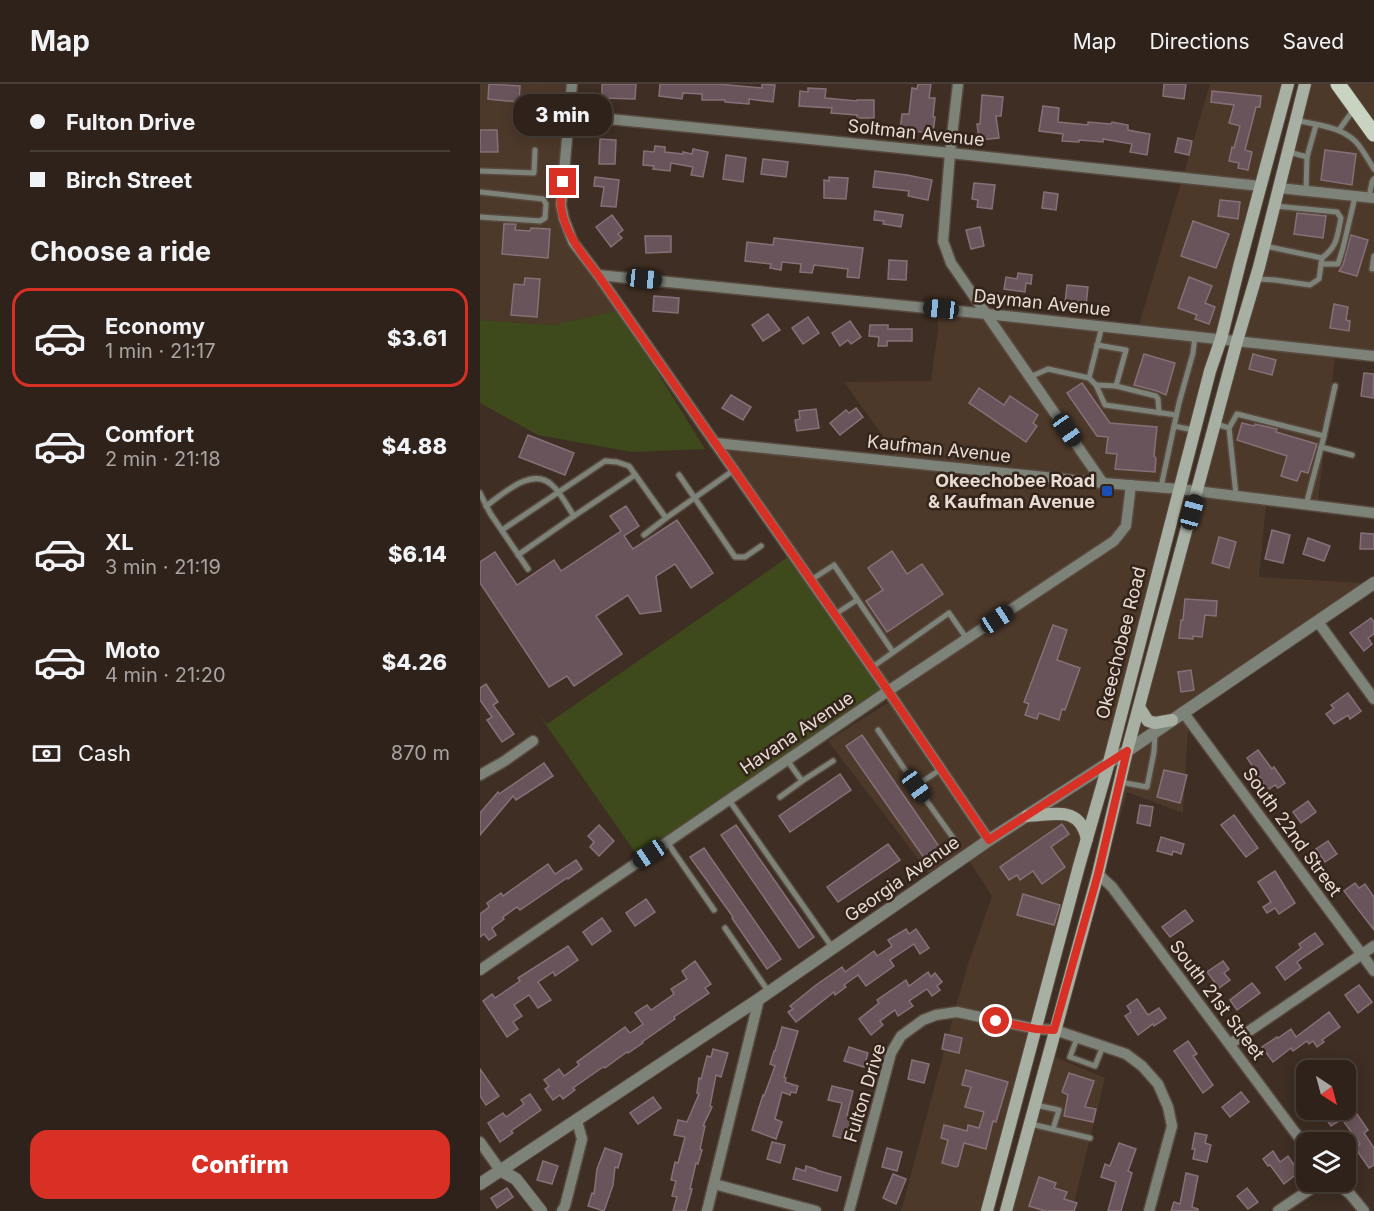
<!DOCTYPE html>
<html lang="en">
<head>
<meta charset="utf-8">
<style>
  :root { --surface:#2e221a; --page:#3a2f27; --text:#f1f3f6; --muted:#a7a4a2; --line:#493f39; --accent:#d93025 }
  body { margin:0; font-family:Inter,sans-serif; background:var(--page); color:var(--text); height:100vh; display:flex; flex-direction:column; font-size:22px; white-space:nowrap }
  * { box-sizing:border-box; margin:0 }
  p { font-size:20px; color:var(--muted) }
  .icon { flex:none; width:33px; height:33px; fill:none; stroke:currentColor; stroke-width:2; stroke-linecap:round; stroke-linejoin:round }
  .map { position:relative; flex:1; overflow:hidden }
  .side { display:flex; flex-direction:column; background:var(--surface); width:480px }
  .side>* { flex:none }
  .banner { display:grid; align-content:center; height:132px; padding:0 30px; background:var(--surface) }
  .needle { width:39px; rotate:144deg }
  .controls { position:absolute; left:816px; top:976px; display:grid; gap:12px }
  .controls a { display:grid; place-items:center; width:60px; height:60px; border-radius:12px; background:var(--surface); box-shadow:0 3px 15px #0003,0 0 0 2px var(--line); font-size:30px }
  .end { position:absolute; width:27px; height:27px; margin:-14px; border:8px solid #d93025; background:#fff; box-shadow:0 0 0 3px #fff }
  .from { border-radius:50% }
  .bubble { position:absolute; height:42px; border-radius:18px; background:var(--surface); box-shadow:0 3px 15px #0003,0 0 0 2px var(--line); font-size:20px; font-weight:800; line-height:42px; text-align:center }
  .car { position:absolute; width:18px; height:36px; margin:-18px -9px; border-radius:8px; box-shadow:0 0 4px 2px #0007; background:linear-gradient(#222 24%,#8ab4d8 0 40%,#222 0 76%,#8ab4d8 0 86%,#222 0) }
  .banner b { display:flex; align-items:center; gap:21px; height:57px; font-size:22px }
  .banner b+b { border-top:2px solid var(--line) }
  .banner i { width:15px; height:15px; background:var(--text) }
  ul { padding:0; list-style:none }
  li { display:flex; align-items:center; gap:18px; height:99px; margin:0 12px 9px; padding:0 18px; border:3px solid transparent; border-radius:18px }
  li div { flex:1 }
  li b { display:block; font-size:22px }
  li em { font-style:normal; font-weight:800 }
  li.current { border-color:var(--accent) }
  li>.icon { width:54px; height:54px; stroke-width:1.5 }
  h2 { padding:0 30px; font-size:27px; line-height:72px }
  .pay { display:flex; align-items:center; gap:15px; height:66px; padding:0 30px; font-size:22px }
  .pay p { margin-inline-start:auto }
  .cta { display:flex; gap:12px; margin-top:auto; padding:12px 30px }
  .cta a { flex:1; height:69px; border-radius:18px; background:var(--accent); color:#fff; font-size:24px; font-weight:800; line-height:69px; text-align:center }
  header { display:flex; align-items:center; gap:36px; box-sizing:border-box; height:84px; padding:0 30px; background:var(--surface); border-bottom:2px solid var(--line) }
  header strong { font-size:28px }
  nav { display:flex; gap:33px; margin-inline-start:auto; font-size:21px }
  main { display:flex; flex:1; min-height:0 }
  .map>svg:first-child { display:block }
</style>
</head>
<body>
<header>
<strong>Map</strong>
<nav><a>Map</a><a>Directions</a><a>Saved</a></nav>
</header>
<main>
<section class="side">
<div class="banner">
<b><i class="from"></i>Fulton Drive</b>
<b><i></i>Birch Street</b>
</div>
<h2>Choose a ride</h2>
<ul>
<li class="current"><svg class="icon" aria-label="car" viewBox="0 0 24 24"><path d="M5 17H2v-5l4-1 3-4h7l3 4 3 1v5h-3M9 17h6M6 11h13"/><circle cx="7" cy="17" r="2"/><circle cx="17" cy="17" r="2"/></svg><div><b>Economy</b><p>1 min · 21:17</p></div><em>$3.61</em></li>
<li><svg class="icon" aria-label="car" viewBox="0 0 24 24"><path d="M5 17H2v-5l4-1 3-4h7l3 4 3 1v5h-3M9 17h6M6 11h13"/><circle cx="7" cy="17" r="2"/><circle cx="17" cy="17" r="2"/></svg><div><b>Comfort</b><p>2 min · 21:18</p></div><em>$4.88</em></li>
<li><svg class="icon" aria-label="car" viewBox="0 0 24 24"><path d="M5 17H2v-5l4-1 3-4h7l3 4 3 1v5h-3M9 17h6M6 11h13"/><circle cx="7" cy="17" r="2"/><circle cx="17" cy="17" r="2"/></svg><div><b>XL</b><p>3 min · 21:19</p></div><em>$6.14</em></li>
<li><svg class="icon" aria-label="car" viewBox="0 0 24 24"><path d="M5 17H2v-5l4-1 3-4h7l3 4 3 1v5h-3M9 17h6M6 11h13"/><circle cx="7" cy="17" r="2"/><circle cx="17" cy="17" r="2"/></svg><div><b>Moto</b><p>4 min · 21:20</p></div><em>$4.26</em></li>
</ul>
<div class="pay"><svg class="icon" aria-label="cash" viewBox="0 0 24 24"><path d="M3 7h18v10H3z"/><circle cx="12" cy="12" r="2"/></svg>Cash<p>870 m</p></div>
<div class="cta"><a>Confirm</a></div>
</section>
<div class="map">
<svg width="894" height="1127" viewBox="0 0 894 1127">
  <rect width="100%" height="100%" fill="#3e2e23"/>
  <!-- built -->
  <g fill="#4d392a">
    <polygon points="0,0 87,0 75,120 79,137 88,160 113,192 113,196 116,196 137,227 72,241 0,236"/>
    <polygon points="730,0 803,0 776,96 704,89"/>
    <polygon points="831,0 852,0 894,60 894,108 806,99"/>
    <polygon points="864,0 894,0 894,42"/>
    <polygon points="701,99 773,107 737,249 659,241"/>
    <polygon points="803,110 894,119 894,266 764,253"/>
    <polygon points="458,231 504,235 612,392 414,372 415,369 364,298 451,297 458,245"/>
    <polygon points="518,237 733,260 696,399 626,393"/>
    <polygon points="761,263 855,273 838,417 725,403"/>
    <polygon points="247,367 328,374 620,404 622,406 625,405 645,406 641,439 630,453 617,462 409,600"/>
    <polygon points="656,407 693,410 625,674 510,749 415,609 638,462 652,443"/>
    <polygon points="722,414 786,421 779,493 884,499 657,654"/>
    <polygon points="409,618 501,755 450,790 348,657"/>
    <polygon points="702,636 708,645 703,729 647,708 624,788 652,671"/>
    <polygon points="620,691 552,939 476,922 488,880 512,812 489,777"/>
    <polygon points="473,934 477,934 549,949 501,1127 421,1127"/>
    <polygon points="578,953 580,954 575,973 625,994 592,1127 532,1127"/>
  </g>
  <!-- green -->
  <g fill="#3e4a1b">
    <polygon points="137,227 155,252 225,365 152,368 58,351 0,319 0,236 72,241"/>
    <polygon points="308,473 400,605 157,771 57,628 67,640"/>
  </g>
  <!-- building -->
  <g fill="#6a545b" stroke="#867077" stroke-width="1.5">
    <polygon points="9,0 40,2 39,18 8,15"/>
    <polygon points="122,0 156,0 155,15 122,14"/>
    <polygon points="180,0 237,0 282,4 282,0 295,1 293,18 269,15 269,20 245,18 245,16 222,16 222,10 203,9 202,15 179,12"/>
    <polygon points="438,0 451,0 449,14 455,14 453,33 455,33 453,49 420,46 422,30 429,30 432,4 437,5"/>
    <polygon points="684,0 706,0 704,15 683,12"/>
    <polygon points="328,4 346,5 345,14 377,17 377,16 394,16 394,34 377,34 377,31 351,29 352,24 319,22 320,7 328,8"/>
    <polygon points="732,7 781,12 780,23 776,23 765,66 772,68 768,86 758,84 759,79 749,77 752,63 754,64 760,42 749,39 754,21 731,18"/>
    <polygon points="502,11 523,13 521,32 516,32 519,54 499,56 497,40 500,40"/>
    <polygon points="563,22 579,24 578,38 608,41 608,38 631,40 632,38 648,41 648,46 670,50 667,71 650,68 652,60 623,55 623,58 599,56 599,58 582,57 583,50 559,47"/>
    <polygon points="0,46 17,46 18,68 0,68"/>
    <polygon points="698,54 712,57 709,71 695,68"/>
    <polygon points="120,55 136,56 135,80 119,80"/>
    <polygon points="175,62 185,63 185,68 203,70 203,68 212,70 213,65 228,68 223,93 211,91 213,83 191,79 190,87 173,85 174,82 163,81 164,67 174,68"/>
    <polygon points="845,66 876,70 872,101 841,96"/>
    <polygon points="246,71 266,74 263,98 243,95"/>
    <polygon points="283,75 308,78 306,93 281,90"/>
    <polygon points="395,87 427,91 452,96 448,116 428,112 429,107 393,103"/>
    <polygon points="115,93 139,96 136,123 121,122 124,103 114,102"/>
    <polygon points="349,93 368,94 366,115 344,114 344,96 349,97"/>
    <polygon points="494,99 515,101 512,125 497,123 498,116 492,115"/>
    <polygon points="564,108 578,110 576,126 562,124"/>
    <polygon points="740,116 760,118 758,135 738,132"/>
    <polygon points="395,127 423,131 421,143 403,140 404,137 394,136"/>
    <polygon points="817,129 846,132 843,154 814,150"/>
    <polygon points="132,131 143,146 138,150 142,154 131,163 116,143"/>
    <polygon points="713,137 749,150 736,184 701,172"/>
    <polygon points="24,140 36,140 35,146 50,147 51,144 70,145 68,174 22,170"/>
    <polygon points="500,143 504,162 491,165 486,146"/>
    <polygon points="871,151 888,156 877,192 859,187 863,181"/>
    <polygon points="165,152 191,152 191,168 166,169"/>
    <polygon points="294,154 383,164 379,194 367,193 368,185 334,181 332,189 320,188 321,180 302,178 301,186 290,184 291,180 265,177 267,158 293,161"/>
    <polygon points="409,176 427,177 426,196 408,195"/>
    <polygon points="538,189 552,191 551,200 546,199 545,208 524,205 526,193 537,195"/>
    <polygon points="709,193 732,202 725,219 735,223 729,240 715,235 717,231 698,224"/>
    <polygon points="45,194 60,195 57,233 31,231 34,200 44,201"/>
    <polygon points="587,201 608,203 606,222 585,219"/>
    <polygon points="174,212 199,214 198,229 173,227"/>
    <polygon points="854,220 868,223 866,236 870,237 869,247 850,244"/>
    <polygon points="288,230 300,246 283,257 272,241"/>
    <polygon points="328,233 339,249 323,260 312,244"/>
    <polygon points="370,237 381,253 371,260 368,256 360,262 352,249"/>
    <polygon points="390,241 408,241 408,245 432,245 432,257 407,257 407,262 398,262 399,253 389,252"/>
    <polygon points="664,270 695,279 686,311 677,307 654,301"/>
    <polygon points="773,270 796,276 792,291 769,285"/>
    <polygon points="884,289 894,290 893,314 881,312"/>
    <polygon points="602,299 630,339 677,343 674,372 676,374 675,388 635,385 637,370 626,369 628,353 617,352 587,309"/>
    <polygon points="499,304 524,321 530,312 558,331 553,339 557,342 546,358 489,319"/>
    <polygon points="251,311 271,323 263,336 242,324"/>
    <polygon points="376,324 383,333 360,351 350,339 366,326 369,329"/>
    <polygon points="336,325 339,344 317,347 315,336 320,335 319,327"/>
    <polygon points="762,339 774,342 775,340 797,345 796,348 837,360 828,389 821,387 817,397 801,392 807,372 757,356"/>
    <polygon points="48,351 94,369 85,391 39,373"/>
    <polygon points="146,422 159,442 144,452 153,465 197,436 233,489 211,504 195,480 176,492 181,527 160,530 148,511 116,532 142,570 94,602 87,592 69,603 0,499 0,478 15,468 37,501 74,476 81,487 141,447 130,432"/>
    <polygon points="792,446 810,451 803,479 785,475"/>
    <polygon points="881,449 894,450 894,465 880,465"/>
    <polygon points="739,453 756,458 749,484 732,479"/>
    <polygon points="828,454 850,462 844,477 823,470"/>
    <polygon points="412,467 427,490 442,480 463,510 407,548 386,517 403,506 388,484"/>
    <polygon points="705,515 737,517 736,532 725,531 722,553 713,552 713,555 699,554 701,536 703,536"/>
    <polygon points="891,534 894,538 894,550 888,554 892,560 884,567 870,549"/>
    <polygon points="573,541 587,546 577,576 600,584 585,626 582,625 579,636 559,629 557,635 545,631 549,620 544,618"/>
    <polygon points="711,586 714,606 701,608 698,588"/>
    <polygon points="6,600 18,618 13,621 34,650 22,658 7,636 12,633 0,616 0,604"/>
    <polygon points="868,609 881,627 870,635 868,631 854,640 846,630 854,624 851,621"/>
    <polygon points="382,651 465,771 449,781 366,662"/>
    <polygon points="778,666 792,685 794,683 805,699 798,704 795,701 788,706 767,674"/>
    <polygon points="64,679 73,692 36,716 33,712 0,751 0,729 18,708 19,710"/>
    <polygon points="684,686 707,691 700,719 677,713"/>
    <polygon points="360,690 371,706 310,748 299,732"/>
    <polygon points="828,717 836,728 821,739 813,728"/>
    <polygon points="660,721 673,723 670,742 657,739"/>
    <polygon points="754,731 778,764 766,773 741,741"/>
    <polygon points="582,740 589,750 571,763 585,783 562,800 553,787 540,796 537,791 529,796 520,783"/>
    <polygon points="119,741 134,757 119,772 110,763 114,758 108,752"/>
    <polygon points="256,741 334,853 319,864 241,751"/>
    <polygon points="681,753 704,760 701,770 693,767 692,771 677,767"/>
    <polygon points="848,757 857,770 845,778 836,765"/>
    <polygon points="408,760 420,776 358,818 347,803"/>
    <polygon points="224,764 301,875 287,885 252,834 253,833 210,773"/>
    <polygon points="96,776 102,785 88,795 87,794 40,826 37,823 23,833 24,835 12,844 16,851 9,856 4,850 0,853 0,830 9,823 7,819 21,809 23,812 68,780 75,790"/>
    <polygon points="795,787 815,819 799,830 795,824 787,829 783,823 791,818 778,798"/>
    <polygon points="875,799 879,804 885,800 894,813 894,846 864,807"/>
    <polygon points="543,810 580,821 574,841 537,831"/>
    <polygon points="166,815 175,828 155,842 146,829"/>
    <polygon points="705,826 713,837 690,853 682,843"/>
    <polygon points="122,834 131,847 112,861 103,848"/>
    <polygon points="426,845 429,850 436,845 449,864 440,870 434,860 410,876 414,882 386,902 378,891 364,901 366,903 355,911 354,908 316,938 308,928 313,925 310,922 336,901 362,883 365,888 394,867 397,872 412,862 408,856"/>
    <polygon points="835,849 843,860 817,878 821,884 805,896 796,883 821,864 819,860"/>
    <polygon points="88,862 98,876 75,892 73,888 58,898 71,916 58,924 49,911 34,921 42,932 33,938 38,945 27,953 3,917 12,910 15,914 40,897 38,894"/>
    <polygon points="215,877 231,900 225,904 229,909 194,933 195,935 162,958 163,959 148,969 147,968 125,984 123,983 93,1004 95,1006 83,1015 80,1011 73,1016 65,1005 69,1002 64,996 79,985 84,992 99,981 97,978 145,943 150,949 163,940 155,929 167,921 171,926 194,910 191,905 207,895 202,887"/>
    <polygon points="743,877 749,885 744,889 750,896 739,904 727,888"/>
    <polygon points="448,888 451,893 455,889 462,898 457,902 460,906 452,912 447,905 429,917 433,922 418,932 415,926 400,937 403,941 391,951 379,935 399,919 397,916 426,896 429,902"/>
    <polygon points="772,899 780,909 757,926 750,916"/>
    <polygon points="879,901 892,918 878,929 865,911"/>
    <polygon points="657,915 668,931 679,924 686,934 674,942 673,940 658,951 645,932 651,928 647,922"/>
    <polygon points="849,928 860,943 842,956 844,958 837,963 833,957 829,960 827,957 813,967 811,964 793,978 782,963 797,953 798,954 811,945 816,953"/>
    <polygon points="302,943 318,947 304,993 306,994 305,998 318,1002 316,1009 311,1008 310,1011 302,1008 295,1035 302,1038 296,1055 272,1046 283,1011 284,1012 295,982 290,980 294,967 295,967"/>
    <polygon points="465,950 482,954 479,969 462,965"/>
    <polygon points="708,957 717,970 713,972 733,1001 723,1009 694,967"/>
    <polygon points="369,963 388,969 384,983 364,977"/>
    <polygon points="233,965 248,969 241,993 236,991 230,1022 232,1023 223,1042 225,1042 220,1065 222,1066 218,1080 216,1079 210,1105 212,1105 206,1127 193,1127 197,1113 192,1112 196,1097 191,1096 195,1078 198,1079 205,1053 194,1051 198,1036 207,1038 219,1010 217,1009 219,994 221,995 227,972 231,973"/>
    <polygon points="432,976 449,980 444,999 428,995"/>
    <polygon points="0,985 19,1012 6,1021 0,1012"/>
    <polygon points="486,986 528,998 516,1038 513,1037 506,1065 484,1059 478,1082 476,1083 462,1079 468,1056 461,1054 464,1041 487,1047 488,1041 499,1044 504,1028 485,1023 491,1003 482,1001"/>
    <polygon points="589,989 614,997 605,1023 616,1025 613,1038 584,1032 588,1011 582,1008"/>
    <polygon points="352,1002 373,1007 367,1031 375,1033 369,1056 353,1052 362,1019 348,1016"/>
    <polygon points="761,1008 769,1018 750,1033 742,1023"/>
    <polygon points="50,1010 61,1026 31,1047 33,1049 20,1058 8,1039 23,1029 26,1033 44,1020 41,1016"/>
    <polygon points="173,1013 181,1024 158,1040 150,1029"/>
    <polygon points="866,1014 888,1046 884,1049 894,1064 894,1081 889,1084 875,1064 880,1060 862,1035 851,1042 840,1026 866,1026"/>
    <polygon points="715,1049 727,1051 725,1059 731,1061 727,1078 713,1075 715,1065 712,1065"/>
    <polygon points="292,1058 305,1061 300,1079 287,1075"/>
    <polygon points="639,1059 656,1065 648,1087 652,1089 641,1127 628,1127 636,1098 621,1093 625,1080 630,1082"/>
    <polygon points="125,1064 142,1070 138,1084 135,1083 133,1101 124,1127 108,1122 112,1109 114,1110 117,1085"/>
    <polygon points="407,1064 422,1068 417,1087 402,1083"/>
    <polygon points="793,1067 800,1078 808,1072 819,1088 804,1100 790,1081 788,1082 783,1075"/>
    <polygon points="63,1077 78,1082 72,1100 57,1096"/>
    <polygon points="326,1082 336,1085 336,1086 361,1093 357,1107 313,1095 316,1084 325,1087"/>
    <polygon points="706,1089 718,1092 712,1123 718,1125 718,1127 691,1127 694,1118 700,1120"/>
    <polygon points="413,1090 426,1095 416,1120 403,1114"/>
    <polygon points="559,1093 576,1099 574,1104 587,1108 584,1115 597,1119 594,1127 565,1127 549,1122"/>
    <polygon points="27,1104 33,1113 17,1124 11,1114"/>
    <polygon points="767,1104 778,1118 768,1125 757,1112"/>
  </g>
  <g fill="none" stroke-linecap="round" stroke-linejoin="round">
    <!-- service casing -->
    <g stroke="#594a3f" stroke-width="8">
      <g id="service">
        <path d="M816 36C835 41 860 42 875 57 883 65 888 76 894 85"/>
        <polyline points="859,46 874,25"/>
        <polyline points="809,68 827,73"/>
        <polyline points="0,87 54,89 55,66"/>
        <polyline points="826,106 827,73 836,41"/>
        <polyline points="0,108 63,115 66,120 65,134 60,137 0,133"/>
        <polyline points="889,113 892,98 894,95"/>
        <polyline points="785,162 842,174"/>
        <polyline points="841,180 858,180 863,164 875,113"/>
        <polyline points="892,185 894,172"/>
        <path d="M776 195 795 196 830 201 839 195 842 174C858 162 857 152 861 134L857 128 795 122"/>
        <polyline points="622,242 609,294 616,301 625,321 696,331"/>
        <polyline points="550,293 568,285 609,294"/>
        <polyline points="616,301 636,302 646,266 617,261"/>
        <polyline points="636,302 676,312 678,315 679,329"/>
        <polyline points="736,340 749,344 756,411"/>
        <polyline points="694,342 713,346"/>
        <polyline points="749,344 757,330 844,352 826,421"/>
        <polyline points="844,352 855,302"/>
        <polyline points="841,363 872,371"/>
        <polyline points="199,391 255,473 265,473 281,462"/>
        <polyline points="681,403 699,319 713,269 715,252"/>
        <polyline points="0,409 10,429 48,485"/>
        <path d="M6 422C23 410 52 382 72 401 81 409 87 422 94 432L38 471"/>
        <polyline points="94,432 155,391"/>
        <polyline points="22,446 125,377 137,378 149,382 186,434 254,386"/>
        <polyline points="164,451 186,434"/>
        <polyline points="331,496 354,481 413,568"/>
        <polyline points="354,531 377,516"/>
        <polyline points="391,584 469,529 487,555"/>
        <polyline points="398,646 436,702"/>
        <polyline points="461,685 436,702 476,758"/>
        <polyline points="322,697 353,677"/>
        <polyline points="640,698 667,703 674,668 675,649"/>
        <polyline points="300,713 322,697 307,676"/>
        <polyline points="249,716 352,863"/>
        <polyline points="187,758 234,826"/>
        <polyline points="245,844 288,907"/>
        <polyline points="597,954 590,973 615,982 623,962"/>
        <polyline points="556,1021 579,1026 573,1045"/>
        <polyline points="551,1040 610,1054"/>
      </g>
    </g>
    <!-- minor casing -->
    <g stroke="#594a3f" stroke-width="13">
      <g id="minor">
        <polyline points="92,0 81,121 84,135 93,158 118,191 408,607 509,756"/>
        <polyline points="478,0 470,69 463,157 471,179 623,399"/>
        <polyline points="89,31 470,69 780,102"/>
        <polyline points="799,104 894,114"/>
        <polyline points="118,191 507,230 894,272"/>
        <polyline points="235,359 623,399 700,405 894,429"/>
        <polyline points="838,538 894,615"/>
        <polyline points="703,628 894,887"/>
        <polyline points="0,691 23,678 53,657"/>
        <polyline points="618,790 632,803 826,1063"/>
        <polyline points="0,886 408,607 634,457 646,442 651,401"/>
        <polyline points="750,960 894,862"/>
        <polyline points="0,1058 20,1086"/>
        <polyline points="855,1098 870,1110 884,1127"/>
        <polyline points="234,1100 336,1127"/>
        <polyline points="82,1127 85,1122 102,1055 97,1037"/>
        <polyline points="227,1127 279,915"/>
        <polyline points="369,1127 411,969 421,952 443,936 456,931 477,928 556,945 575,946 646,970 662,982 678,1000 688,1023 692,1042 669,1127"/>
        <polyline points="798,1127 841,1098"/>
      </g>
    </g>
    <!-- tertiary casing -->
    <g stroke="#594a3f" stroke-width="14">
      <g id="tertiary">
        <polyline points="20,1086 36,1095 61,1127"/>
        <polyline points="0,1100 279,915 509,756 647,667 894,499"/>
      </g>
    </g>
    <!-- secondary casing -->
    <g stroke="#594a3f" stroke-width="14">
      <g id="secondary">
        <polyline points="659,623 668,637 675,639 692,636"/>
        <path d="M547 732C575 731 599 721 607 755"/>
        <polyline points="507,1127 599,782 629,678 730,287 741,255 760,179 808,0"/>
        <polyline points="526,1127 618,790 647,667 757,257 779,183 825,0"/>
      </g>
    </g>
    <!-- primary casing -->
    <g stroke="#594a3f" stroke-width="17">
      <polyline id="primary" points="858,0 894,50"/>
    </g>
    <!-- service -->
    <use href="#service" stroke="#7e837a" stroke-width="5"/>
    <!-- minor -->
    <use href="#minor" stroke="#7e837a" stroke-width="10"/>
    <!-- tertiary -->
    <use href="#tertiary" stroke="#7e837a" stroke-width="12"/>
    <!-- secondary -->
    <use href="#secondary" stroke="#a8b0a3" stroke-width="12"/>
    <!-- primary -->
    <use href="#primary" stroke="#c9d3c2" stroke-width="15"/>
  </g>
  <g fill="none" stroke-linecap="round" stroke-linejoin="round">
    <!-- route -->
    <path stroke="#d93025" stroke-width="8" d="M83 98C82 106 80 115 81 123 85 150 102 170 118 191L400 595 509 756 647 667 618 790 574 946 556 945 516 937"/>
  </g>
  <!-- markers -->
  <rect fill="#1a4fb4" stroke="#34241a" stroke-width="2" x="621" y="401" width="12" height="12" rx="3"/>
  <g text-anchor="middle" stroke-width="5" stroke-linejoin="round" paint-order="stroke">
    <!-- street labels -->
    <g font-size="18" fill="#e7dcd5" stroke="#34241a">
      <text transform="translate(436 49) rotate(6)" y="6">Soltman Avenue</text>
      <text transform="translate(562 219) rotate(6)" y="6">Dayman Avenue</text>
      <text transform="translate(459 365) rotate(6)" y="6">Kaufman Avenue</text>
      <text transform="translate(641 559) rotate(-76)" y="6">Okeechobee Road</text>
      <text transform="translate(317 649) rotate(-34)" y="6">Havana Avenue</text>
      <text transform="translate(812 748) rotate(54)" y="6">South 22nd Street</text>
      <text transform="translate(422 795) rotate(-35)" y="6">Georgia Avenue</text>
      <text transform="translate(737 916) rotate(53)" y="6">South 21st Street</text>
      <text transform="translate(385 1009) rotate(-73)" y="6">Fulton Drive</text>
    </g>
    <!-- poi labels -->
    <g font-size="18" font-weight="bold" fill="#e7dcd5" stroke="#34241a" text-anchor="end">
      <text x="615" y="403">Okeechobee Road<tspan x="615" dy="21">&amp; Kaufman Avenue</tspan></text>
    </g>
  </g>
</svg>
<div class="controls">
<a><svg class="needle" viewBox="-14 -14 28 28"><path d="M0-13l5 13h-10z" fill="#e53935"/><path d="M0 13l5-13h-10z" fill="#a7a4a2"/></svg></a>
<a><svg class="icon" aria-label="layers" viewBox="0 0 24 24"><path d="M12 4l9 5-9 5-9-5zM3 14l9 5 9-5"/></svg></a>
</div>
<i class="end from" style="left:516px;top:937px"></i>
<i class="end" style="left:83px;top:98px"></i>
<div class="bubble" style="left:33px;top:10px;width:99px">3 min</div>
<i class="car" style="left:164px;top:195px;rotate:96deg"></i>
<i class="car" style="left:461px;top:225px;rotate:276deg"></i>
<i class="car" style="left:587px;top:346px;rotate:145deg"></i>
<i class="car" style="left:712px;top:428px;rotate:15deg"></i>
<i class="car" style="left:517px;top:535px;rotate:57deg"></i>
<i class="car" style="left:436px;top:702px;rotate:144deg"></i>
<i class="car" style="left:169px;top:770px;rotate:236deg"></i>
</div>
</main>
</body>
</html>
